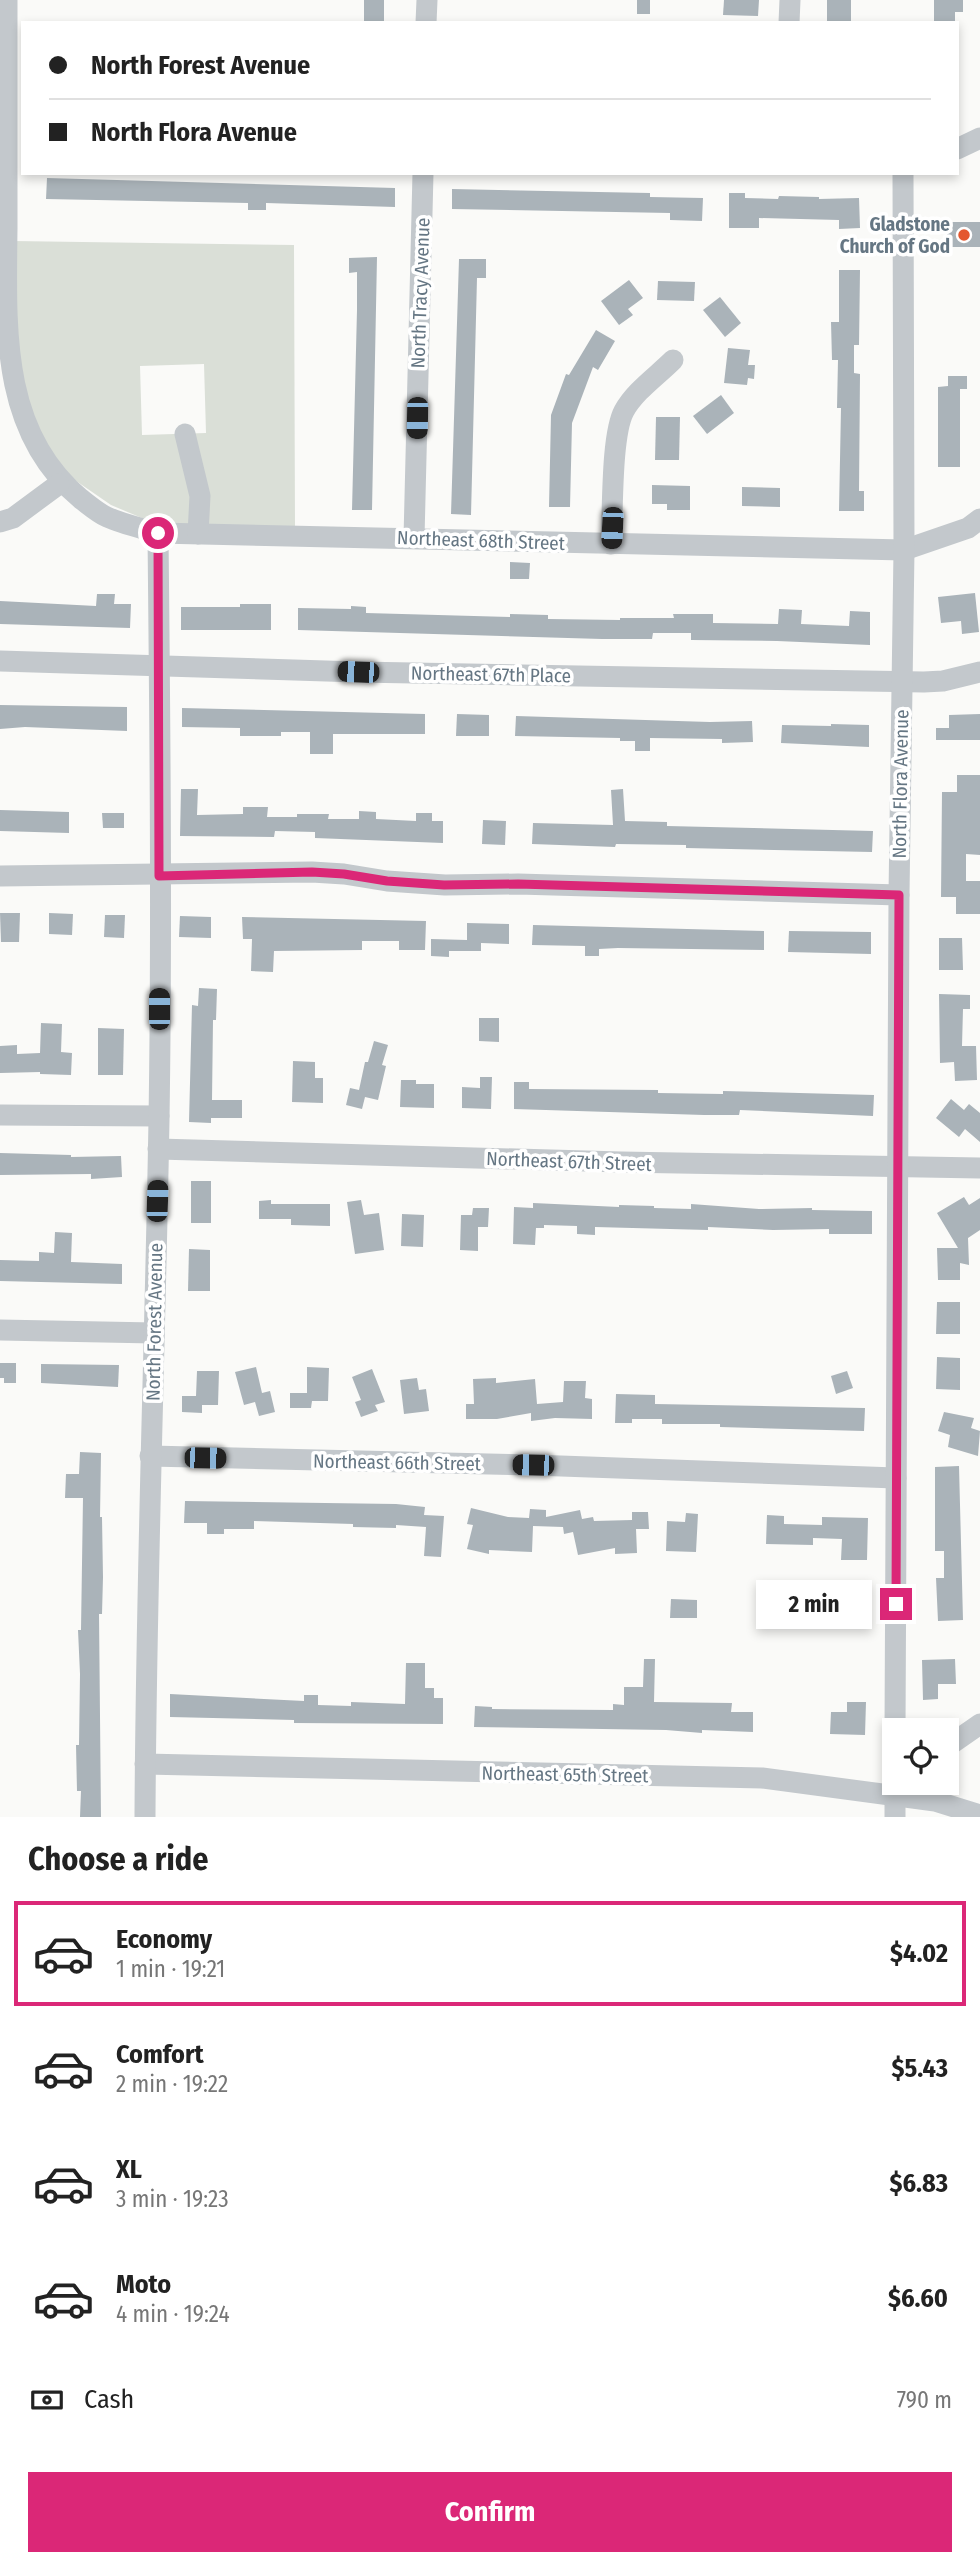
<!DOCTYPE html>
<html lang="en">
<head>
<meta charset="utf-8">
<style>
  :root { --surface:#fff; --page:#f2f2f2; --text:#222; --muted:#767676; --line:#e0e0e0; --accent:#db2777 }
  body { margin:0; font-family:"Fira Sans Condensed",sans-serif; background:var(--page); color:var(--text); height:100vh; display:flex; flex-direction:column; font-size:26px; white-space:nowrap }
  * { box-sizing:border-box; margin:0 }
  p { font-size:23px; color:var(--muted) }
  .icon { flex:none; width:38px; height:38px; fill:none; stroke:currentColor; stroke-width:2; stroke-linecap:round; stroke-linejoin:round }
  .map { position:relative; height:1817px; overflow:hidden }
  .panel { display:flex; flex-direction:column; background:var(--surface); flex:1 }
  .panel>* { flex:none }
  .banner { position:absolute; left:21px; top:21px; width:938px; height:154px; border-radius:0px; box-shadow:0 4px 10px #0003; display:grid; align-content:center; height:154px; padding:0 28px; background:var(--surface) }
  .fabs { position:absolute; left:882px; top:1718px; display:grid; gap:14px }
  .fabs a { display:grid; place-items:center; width:77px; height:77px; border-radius:0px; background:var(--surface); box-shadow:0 4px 10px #0003; font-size:35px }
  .end { position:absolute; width:32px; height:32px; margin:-16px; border:9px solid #db2777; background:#fff; box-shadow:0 0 0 4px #fff }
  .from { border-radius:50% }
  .bubble { position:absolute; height:49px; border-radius:0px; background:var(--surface); box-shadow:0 4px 10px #0003; font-size:23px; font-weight:700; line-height:49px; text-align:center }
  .car { position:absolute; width:21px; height:42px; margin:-21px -10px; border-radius:9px; box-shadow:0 0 5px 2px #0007; background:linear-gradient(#222 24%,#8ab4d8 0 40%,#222 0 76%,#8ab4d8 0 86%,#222 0) }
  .banner b { display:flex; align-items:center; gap:24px; height:66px; font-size:26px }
  .banner b+b { border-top:2px solid var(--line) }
  .banner i { width:18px; height:18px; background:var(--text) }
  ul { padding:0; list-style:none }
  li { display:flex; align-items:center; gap:21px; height:105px; margin:0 14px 10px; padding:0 14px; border:4px solid transparent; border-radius:0px }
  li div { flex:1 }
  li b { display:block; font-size:26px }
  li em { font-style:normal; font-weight:700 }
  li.active { border-color:var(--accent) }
  li>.icon { width:63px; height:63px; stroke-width:1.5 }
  h2 { padding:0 28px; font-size:32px; line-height:84px }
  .pay { display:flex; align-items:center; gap:18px; height:77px; padding:0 28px; font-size:26px }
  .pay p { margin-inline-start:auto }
  .cta { display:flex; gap:14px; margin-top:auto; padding:14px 28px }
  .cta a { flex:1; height:80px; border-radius:0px; background:var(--accent); color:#fff; font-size:28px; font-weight:700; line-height:80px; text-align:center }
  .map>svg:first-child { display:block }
</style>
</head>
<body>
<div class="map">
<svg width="980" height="1817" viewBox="0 0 980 1817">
  <rect width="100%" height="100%" fill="#fafaf8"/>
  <!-- green -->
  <path fill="#dadfd7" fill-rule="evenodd" d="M13 241 294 245 295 527 189 526 149 521 111 505 66 474 35 434 20 393ZM204 364 206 433 142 435 140 366Z"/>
  <!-- building -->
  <g fill="#aab3b9">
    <rect x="364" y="0" width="20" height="23"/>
    <rect x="637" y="0" width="13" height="14"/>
    <polygon points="724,0 759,0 758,16 723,15"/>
    <rect x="827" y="0" width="24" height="23"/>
    <polygon points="934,0 963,0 963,12 955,12 955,23 934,23"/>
    <polygon points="47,178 395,188 395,207 266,203 266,210 248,210 248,203 46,199"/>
    <polygon points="452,189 650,193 650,197 703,198 702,221 670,220 670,213 452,209"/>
    <polygon points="729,193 745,193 745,198 778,199 779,196 819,197 819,199 859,198 860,228 839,229 839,220 759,218 759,228 729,228"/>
    <rect x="947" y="222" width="33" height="25"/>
    <polygon points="377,257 372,510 352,510 357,310 357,272 349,273 349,258"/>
    <polygon points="459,259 486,259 486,278 477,278 471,515 451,514"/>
    <polygon points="839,270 860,270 859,345 854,345 854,373 860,374 859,491 864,491 864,511 839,511 841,408 837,408 838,360 832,360 831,322 839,322"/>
    <polygon points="629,280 643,298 628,309 633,315 619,325 601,301"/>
    <polygon points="658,281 695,282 694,301 657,300"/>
    <polygon points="720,297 741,323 725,337 703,310"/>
    <polygon points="596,330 615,341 598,370 593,367 572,423 570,507 549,507 551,415 566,374 569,375"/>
    <polygon points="728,348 750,350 748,365 755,365 754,379 748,378 747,385 724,383"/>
    <polygon points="948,376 967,376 967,389 960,389 960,467 938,467 938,387 948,386"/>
    <polygon points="721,395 734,413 707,434 693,416"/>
    <polygon points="656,417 680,417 679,460 655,460"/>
    <polygon points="652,485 690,486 690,510 667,510 667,504 652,504"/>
    <polygon points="742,487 780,488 780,507 742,506"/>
    <polygon points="510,562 530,563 529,579 510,579"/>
    <polygon points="975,593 979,632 962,634 961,621 941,623 938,597"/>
    <polygon points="97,594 115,594 114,604 131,604 130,628 0,624 0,601 96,606"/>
    <polygon points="240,604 271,604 271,630 181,630 181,607 240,607"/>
    <polygon points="351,606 366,607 366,613 510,617 510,614 548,615 548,619 620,620 620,618 674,618 673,614 713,614 713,623 778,624 779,609 802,610 801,624 849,626 850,611 870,612 870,645 777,641 691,640 691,633 653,633 652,639 602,639 298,630 298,608 351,609"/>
    <polygon points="0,705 127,707 127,731 25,727 0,729"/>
    <polygon points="182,708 425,714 425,734 333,734 333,754 310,754 310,732 281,732 281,736 240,736 240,728 182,727"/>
    <polygon points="457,714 489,715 489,736 456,736"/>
    <polygon points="980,714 980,740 936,740 936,728 949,728 949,715"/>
    <polygon points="516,716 710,722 752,721 753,742 722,743 722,739 650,738 650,751 635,751 635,741 620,741 620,738 515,736"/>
    <polygon points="831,724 869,725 869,747 781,743 782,725 831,726"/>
    <polygon points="957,775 980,775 980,855 966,854 966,881 980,881 980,914 956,914 956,897 941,897 942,792 957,792"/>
    <polygon points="181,789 198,789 197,815 243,814 243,807 268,807 267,817 297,817 297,814 329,814 328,819 359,819 359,811 376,812 376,819 416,821 416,813 432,813 432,821 443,821 443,843 315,838 315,832 275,831 274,837 180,836"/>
    <polygon points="623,789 625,821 667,822 667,826 873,831 872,852 686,848 686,845 616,844 615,847 532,844 533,823 613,825 611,790"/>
    <polygon points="0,810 69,812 69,833 0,831"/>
    <polygon points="102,813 124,813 124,828 103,828"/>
    <polygon points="483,820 506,821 505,845 482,844"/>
    <polygon points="0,913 20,913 19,942 1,942"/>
    <polygon points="49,913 73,914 72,935 49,934"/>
    <polygon points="105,915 125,915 124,938 104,937"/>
    <polygon points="180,916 211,917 211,938 179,937"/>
    <polygon points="242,917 426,921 425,950 399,950 399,941 362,941 362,950 274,951 273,972 251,971 252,939 243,939"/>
    <polygon points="467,923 509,924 509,944 481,943 481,951 449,951 449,957 431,956 431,939 467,940"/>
    <polygon points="533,925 764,931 764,950 618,948 599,949 599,956 585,956 585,946 532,945"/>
    <polygon points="789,931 871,932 871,954 788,952"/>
    <polygon points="939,938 962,938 963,970 939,970"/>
    <polygon points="199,988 217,989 216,1020 213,1020 212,1100 242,1100 242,1118 211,1118 211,1123 189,1122 192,1005 198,1006"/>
    <polygon points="939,994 970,995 970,1009 963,1009 962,1046 976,1046 977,1080 955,1081 954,1062 940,1063"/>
    <polygon points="479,1018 499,1018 499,1042 479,1041"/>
    <polygon points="41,1023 62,1024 61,1052 72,1053 71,1075 40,1074 40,1072 0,1073 0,1046 17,1045 17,1054 40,1053"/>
    <polygon points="98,1028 124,1029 123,1075 98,1075"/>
    <polygon points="374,1041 388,1045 382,1065 386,1066 378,1100 365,1097 362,1109 346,1105 350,1088 359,1090 365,1062 368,1062"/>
    <polygon points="293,1061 315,1062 315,1078 323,1078 323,1103 292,1102"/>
    <polygon points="480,1077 492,1077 491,1109 462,1108 462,1087 480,1088"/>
    <polygon points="401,1080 416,1080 416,1084 434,1084 434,1108 400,1107"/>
    <polygon points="514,1082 529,1082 529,1089 658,1090 658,1093 723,1094 723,1091 874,1095 873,1116 740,1110 739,1115 704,1115 514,1109"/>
    <polygon points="951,1099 964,1110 969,1104 980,1113 980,1142 965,1129 959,1137 936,1118"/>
    <polygon points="0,1153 71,1155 71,1157 121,1156 122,1177 91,1179 91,1174 0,1175"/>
    <rect x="191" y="1181" width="20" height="42"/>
    <polygon points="964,1197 969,1205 980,1198 980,1230 968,1238 969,1265 960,1263 960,1280 938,1280 937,1248 958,1248 937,1213"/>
    <polygon points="271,1200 271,1204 330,1204 330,1226 291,1225 291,1219 259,1219 259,1201"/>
    <polygon points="361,1200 364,1215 379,1213 384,1250 355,1254 347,1202"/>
    <polygon points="533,1203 619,1207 619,1205 654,1206 654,1208 691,1209 691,1204 759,1209 812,1208 812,1210 872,1211 872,1234 829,1234 829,1229 773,1230 708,1227 708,1230 595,1227 595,1235 577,1234 577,1226 544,1225 544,1228 536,1228 535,1245 513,1244 514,1207 533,1208"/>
    <polygon points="473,1208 489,1208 488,1227 478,1227 478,1251 460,1250 461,1215 472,1215"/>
    <polygon points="402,1214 424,1215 423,1247 401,1246"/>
    <polygon points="55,1232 72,1233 71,1262 122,1264 122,1284 0,1281 0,1260 39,1261 39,1252 54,1253"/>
    <polygon points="189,1249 210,1250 210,1291 188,1291"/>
    <polygon points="937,1302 960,1302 960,1334 936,1334"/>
    <polygon points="937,1357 960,1358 960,1390 936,1389"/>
    <polygon points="0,1363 16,1363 16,1383 4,1383 4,1378 0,1378"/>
    <polygon points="41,1364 119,1365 118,1387 41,1383"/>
    <polygon points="256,1367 262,1393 270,1391 275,1412 259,1416 255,1402 244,1405 235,1372"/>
    <polygon points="307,1367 329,1368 328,1401 312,1401 311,1408 290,1408 290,1393 307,1393"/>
    <polygon points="372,1369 385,1402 375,1405 378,1411 361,1417 355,1402 361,1400 352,1377"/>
    <polygon points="197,1371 219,1371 218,1405 202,1405 202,1413 182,1412 182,1396 196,1396"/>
    <polygon points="847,1371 853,1388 836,1394 831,1376"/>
    <polygon points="417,1378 419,1390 426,1389 429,1411 404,1414 400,1380"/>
    <polygon points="496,1378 496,1383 535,1379 537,1404 563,1402 564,1381 586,1381 585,1398 592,1399 592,1419 555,1418 531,1421 531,1413 497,1419 466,1419 466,1404 474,1404 473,1379"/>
    <polygon points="616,1394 655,1395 655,1404 865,1408 864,1431 720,1427 720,1424 662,1424 662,1419 632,1419 632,1423 615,1423"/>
    <polygon points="944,1412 974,1418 971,1428 980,1431 978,1456 948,1447 950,1435 938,1431"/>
    <polygon points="80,1452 101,1453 100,1517 102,1517 103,1577 102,1614 99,1614 101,1817 80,1817 81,1791 77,1791 76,1745 79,1745 80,1674 78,1630 81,1630 83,1498 65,1498 66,1474 79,1474"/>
    <polygon points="959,1466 963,1620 938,1621 936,1578 944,1578 944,1551 935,1551 935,1467"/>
    <polygon points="185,1501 396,1504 425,1507 424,1515 444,1516 441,1557 424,1556 426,1527 396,1525 396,1528 353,1527 353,1524 254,1521 254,1529 224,1529 224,1534 207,1534 207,1523 184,1523"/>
    <polygon points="471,1508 508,1517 529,1518 530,1509 546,1510 546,1517 580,1510 582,1519 593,1517 594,1521 632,1520 632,1512 648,1512 649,1529 636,1529 637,1553 615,1554 615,1548 578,1555 573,1532 564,1534 563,1527 533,1526 532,1552 489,1550 489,1554 467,1549 473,1525 467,1524"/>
    <polygon points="686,1513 698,1514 696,1552 666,1551 667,1521 685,1522"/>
    <polygon points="767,1515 784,1516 784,1524 822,1525 822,1517 868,1518 867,1560 841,1560 842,1539 813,1538 813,1545 766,1544"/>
    <polygon points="671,1599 697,1600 697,1618 670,1618"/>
    <polygon points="644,1659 655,1659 654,1702 732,1703 731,1712 753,1712 753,1732 702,1730 702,1733 666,1730 474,1727 475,1706 492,1707 492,1709 613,1710 613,1704 624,1705 624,1687 643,1687"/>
    <polygon points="955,1659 956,1684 938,1684 938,1699 923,1700 922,1660"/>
    <polygon points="406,1663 425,1663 425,1688 434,1688 434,1698 443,1698 443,1724 294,1723 294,1720 170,1717 170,1694 304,1701 304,1695 318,1695 318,1705 351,1706 351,1702 405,1704"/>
    <polygon points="847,1702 866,1702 865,1735 830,1734 831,1712 847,1712"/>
  </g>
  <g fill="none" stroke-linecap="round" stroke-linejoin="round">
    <!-- minor -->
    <g stroke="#c3c8cc" stroke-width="21">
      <path d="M7 0C7 76 7 152 7 228 6 329 0 432 81 499 89 505 98 513 107 517 122 524 141 528 158 533L904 550 968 528 980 519"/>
      <polyline points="426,23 427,0"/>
      <polyline points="789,23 790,0"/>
      <polyline points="957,149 980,138"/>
      <polyline points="185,434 200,496 198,534"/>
      <polyline points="0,522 13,518 59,484"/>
      <polyline points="414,538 423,173"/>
      <path d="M611 544C613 513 611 435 624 411 635 391 657 376 673 360"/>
      <polyline points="0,661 358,672 924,682 943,681 980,672"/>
      <polyline points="0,876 312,872 344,874 387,881 445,885 518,884 899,895"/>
      <polyline points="0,1115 159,1116"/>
      <polyline points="158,1149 621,1162 980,1168"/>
      <polyline points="0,1330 154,1333"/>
      <polyline points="150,1456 533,1465 896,1478"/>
      <polyline points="895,1731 899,895 904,550 903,173"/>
      <polyline points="947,1747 980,1724"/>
      <polyline points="145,1764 762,1778 935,1801 980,1815"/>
      <path d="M145 1817C146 1585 155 1352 159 1120 162 924 160 729 158 533"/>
      <polyline points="895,1817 895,1783"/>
    </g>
  </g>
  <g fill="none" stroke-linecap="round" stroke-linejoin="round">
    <!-- route -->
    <polyline stroke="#db2777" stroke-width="9" points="158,533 159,876 312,872 344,874 387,881 444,885 518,884 899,895 896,1604"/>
  </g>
  <!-- markers -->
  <circle fill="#e4572e" stroke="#fff" stroke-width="2.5" cx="964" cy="235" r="7"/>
  <g text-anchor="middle" stroke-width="7" stroke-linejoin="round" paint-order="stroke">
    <!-- poi labels -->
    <g font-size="19" font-weight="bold" fill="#657683" stroke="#fff" text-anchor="end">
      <text x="950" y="231">Gladstone<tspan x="950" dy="22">Church of God</tspan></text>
    </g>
    <!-- street labels -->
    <g font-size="19" fill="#657683" stroke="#fff">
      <text transform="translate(420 293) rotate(-88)" y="7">North Tracy Avenue</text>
      <text transform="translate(481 540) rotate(2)" y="7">Northeast 68th Street</text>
      <text transform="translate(491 674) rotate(1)" y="7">Northeast 67th Place</text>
      <text transform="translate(900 784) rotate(-89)" y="7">North Flora Avenue</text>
      <text transform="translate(569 1161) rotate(2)" y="7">Northeast 67th Street</text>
      <text transform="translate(154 1322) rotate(-89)" y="7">North Forest Avenue</text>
      <text transform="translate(397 1462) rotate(1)" y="7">Northeast 66th Street</text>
      <text transform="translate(565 1774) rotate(1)" y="7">Northeast 65th Street</text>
    </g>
  </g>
</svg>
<div class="fabs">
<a><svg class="icon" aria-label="locate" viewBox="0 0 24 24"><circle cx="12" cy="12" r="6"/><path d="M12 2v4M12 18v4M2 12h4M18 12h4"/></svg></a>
</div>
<i class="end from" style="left:158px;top:533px"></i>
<i class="end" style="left:896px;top:1604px"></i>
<div class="bubble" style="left:756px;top:1580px;width:116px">2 min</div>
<i class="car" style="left:417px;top:418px;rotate:181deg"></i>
<i class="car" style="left:612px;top:528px;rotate:183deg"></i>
<i class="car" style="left:358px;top:672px;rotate:272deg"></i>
<i class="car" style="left:159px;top:1009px;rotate:0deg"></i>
<i class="car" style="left:157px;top:1201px;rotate:2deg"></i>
<i class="car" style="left:205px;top:1458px;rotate:91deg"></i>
<i class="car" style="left:533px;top:1465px;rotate:271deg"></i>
<div class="banner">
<b><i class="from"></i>North Forest Avenue</b>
<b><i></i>North Flora Avenue</b>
</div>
</div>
<section class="panel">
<h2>Choose a ride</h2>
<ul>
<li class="active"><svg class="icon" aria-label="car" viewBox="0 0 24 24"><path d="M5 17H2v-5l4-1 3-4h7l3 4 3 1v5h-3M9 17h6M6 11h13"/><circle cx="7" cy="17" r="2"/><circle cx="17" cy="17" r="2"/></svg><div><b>Economy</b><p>1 min · 19:21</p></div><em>$4.02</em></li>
<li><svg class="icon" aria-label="car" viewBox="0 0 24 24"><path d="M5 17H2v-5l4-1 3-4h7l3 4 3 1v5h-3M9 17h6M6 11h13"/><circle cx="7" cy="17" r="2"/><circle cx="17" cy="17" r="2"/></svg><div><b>Comfort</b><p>2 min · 19:22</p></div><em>$5.43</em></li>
<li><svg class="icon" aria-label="car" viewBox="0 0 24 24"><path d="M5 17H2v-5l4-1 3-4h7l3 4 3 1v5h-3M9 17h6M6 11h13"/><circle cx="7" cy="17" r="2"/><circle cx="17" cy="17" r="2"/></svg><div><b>XL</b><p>3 min · 19:23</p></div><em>$6.83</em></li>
<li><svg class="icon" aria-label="car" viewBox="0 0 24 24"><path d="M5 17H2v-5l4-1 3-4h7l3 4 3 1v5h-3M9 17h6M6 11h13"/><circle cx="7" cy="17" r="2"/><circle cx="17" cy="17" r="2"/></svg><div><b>Moto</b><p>4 min · 19:24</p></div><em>$6.60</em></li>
</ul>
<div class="pay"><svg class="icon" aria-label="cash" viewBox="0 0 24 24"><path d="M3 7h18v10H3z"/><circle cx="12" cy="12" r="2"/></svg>Cash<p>790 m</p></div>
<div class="cta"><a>Confirm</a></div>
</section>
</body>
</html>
